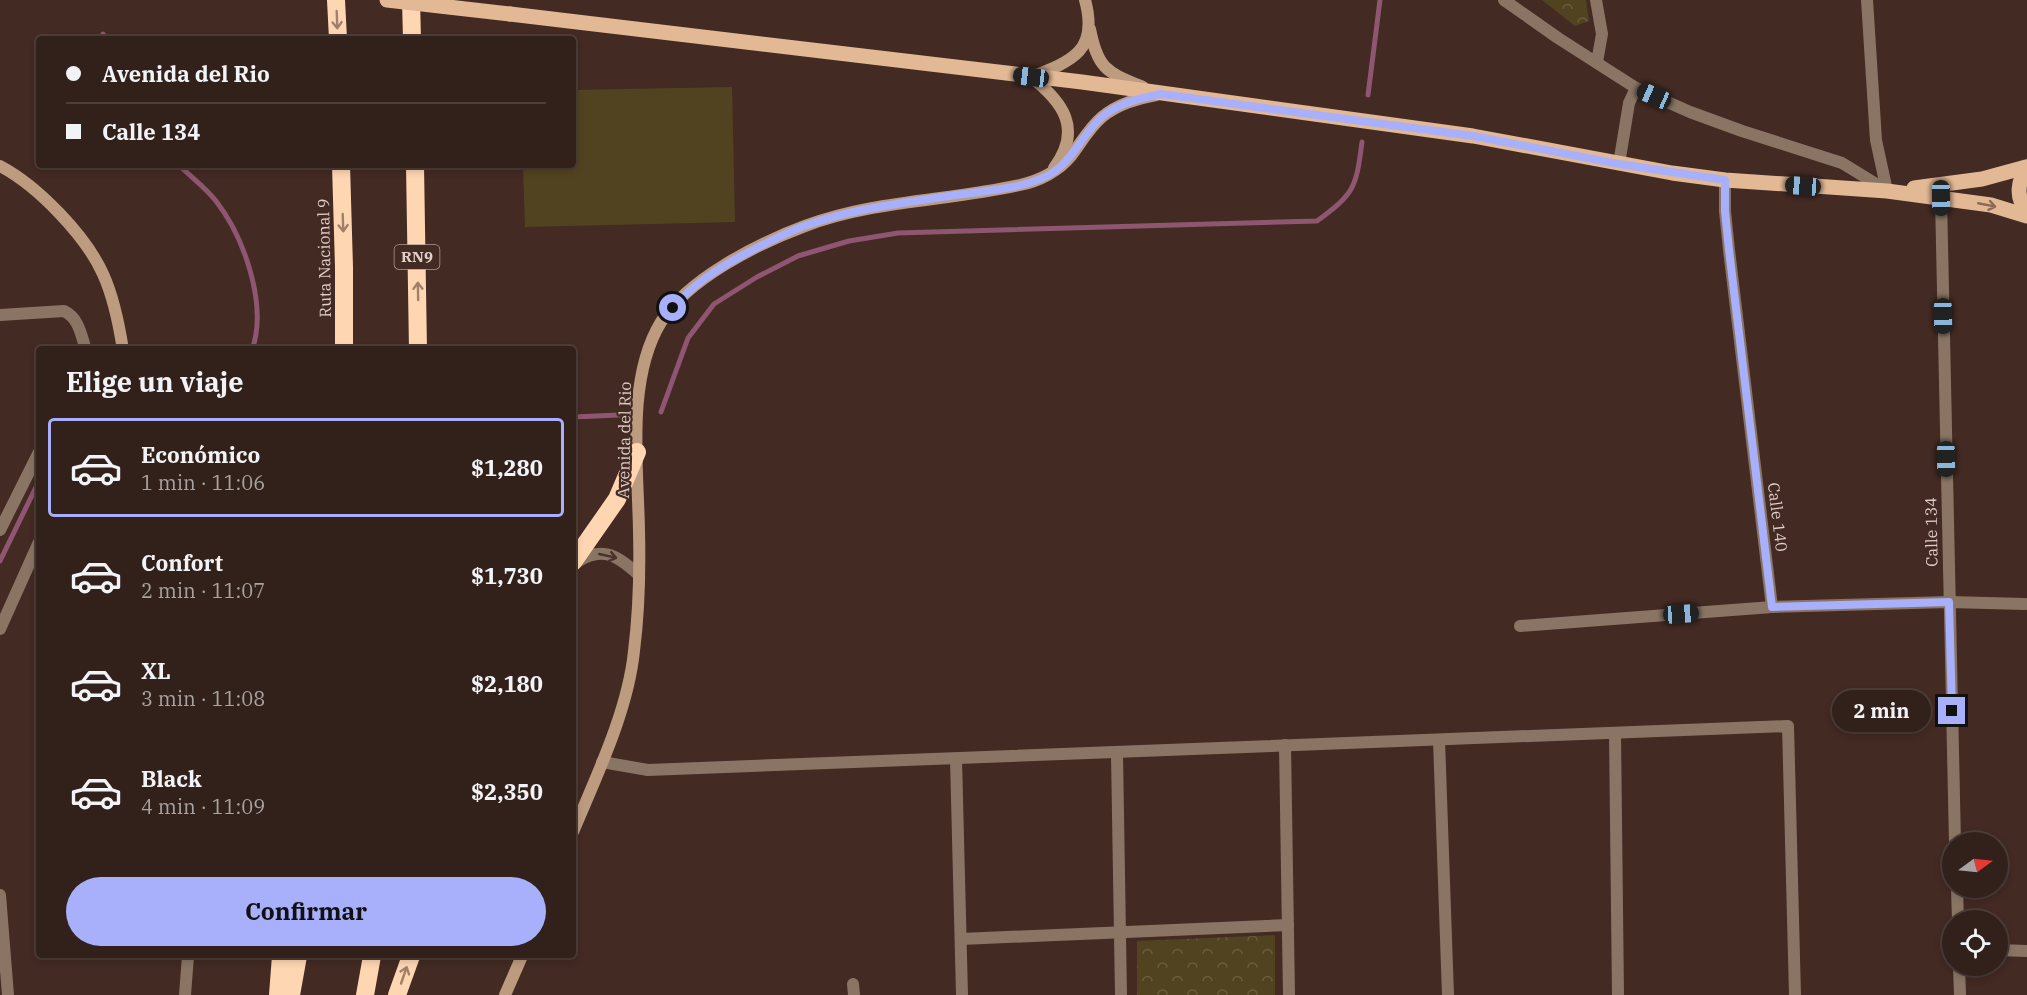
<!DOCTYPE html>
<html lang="es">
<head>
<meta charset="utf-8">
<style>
  :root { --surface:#32201a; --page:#3d2d27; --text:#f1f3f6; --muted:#a8a3a2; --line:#4d3e39; --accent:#a8b0fc }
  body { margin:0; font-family:"IBM Plex Serif",serif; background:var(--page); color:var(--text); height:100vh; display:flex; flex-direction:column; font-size:22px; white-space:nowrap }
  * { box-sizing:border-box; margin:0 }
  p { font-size:20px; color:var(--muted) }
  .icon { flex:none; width:33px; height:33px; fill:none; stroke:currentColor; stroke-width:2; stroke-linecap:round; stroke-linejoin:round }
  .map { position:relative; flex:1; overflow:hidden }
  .details { position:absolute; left:36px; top:346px; width:540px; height:612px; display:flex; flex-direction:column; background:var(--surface); border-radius:6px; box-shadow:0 3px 9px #0003,0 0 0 2px var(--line) }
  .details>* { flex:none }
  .guide { position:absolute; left:36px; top:36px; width:540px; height:132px; border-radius:6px; box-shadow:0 3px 9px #0003,0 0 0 2px var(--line); display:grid; align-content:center; height:132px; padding:0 30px; background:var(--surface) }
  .needle { width:39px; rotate:75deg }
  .controls { position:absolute; left:1942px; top:832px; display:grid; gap:12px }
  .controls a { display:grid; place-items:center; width:66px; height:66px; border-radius:50%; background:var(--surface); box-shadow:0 3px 9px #0003,0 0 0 2px var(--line); font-size:30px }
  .end { position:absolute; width:27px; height:27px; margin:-14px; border:8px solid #a8b0fc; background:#111; box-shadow:0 0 0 3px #111 }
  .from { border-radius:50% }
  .bubble { position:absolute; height:42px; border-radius:21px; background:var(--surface); box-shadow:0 3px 9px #0003,0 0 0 2px var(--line); font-size:20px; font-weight:700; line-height:42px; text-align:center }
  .car { position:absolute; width:18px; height:36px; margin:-18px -9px; border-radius:8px; box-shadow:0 0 4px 2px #0007; background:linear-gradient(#222 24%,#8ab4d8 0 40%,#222 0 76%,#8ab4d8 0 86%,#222 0) }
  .guide b { display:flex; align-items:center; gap:21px; height:57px; font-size:22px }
  .guide b+b { border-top:2px solid var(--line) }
  .guide i { width:15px; height:15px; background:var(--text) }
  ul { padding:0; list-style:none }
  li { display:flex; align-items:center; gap:18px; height:99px; margin:0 12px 9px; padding:0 18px; border:3px solid transparent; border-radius:6px }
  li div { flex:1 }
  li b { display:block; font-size:22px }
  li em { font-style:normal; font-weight:700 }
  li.active { border-color:var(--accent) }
  li>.icon { width:54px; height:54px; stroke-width:1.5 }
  h2 { padding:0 30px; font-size:27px; line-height:72px }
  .button { display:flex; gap:12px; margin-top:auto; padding:12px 30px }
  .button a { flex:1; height:69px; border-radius:36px; background:var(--accent); color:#111; font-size:24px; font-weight:700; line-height:69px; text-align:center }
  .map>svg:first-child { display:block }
</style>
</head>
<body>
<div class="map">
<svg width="2027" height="995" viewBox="0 0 2027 995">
  <defs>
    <pattern id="park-crowns" width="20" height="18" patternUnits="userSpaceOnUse" patternTransform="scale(1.5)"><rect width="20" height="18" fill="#524320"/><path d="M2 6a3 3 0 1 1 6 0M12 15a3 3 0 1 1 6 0" fill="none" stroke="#6a5d3f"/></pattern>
  </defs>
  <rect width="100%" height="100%" fill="#432a23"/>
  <!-- green -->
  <polygon fill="#524320" points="732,87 735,222 525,227 523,165 573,165 573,90"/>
  <!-- park -->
  <g fill="url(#park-crowns)">
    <polygon points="1542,0 1586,0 1589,21 1575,26"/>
    <polygon points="1275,935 1275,995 1137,995 1137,941"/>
  </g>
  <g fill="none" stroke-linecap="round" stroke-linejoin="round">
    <!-- stream -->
    <g stroke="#8e5670" stroke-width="5">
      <polyline points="103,34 103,39"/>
      <polyline points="1368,95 1380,0"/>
      <path d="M179 165C191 177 206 188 216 201 244 237 268 305 252 350"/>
      <path d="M661 412 688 338 714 304 757 277 798 256 849 241 898 233 1317 221C1355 193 1356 188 1362 142"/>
      <polyline points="573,417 619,415"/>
      <polyline points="0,561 39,481"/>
    </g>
    <!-- street -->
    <g stroke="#8a7564" stroke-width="12">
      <polyline points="1504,0 1558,38 1636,88 1690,112 1742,131 1842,163 1886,190"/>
      <polyline points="1596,0 1602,34 1597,62"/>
      <polyline points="1867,0 1876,140 1887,191"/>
      <polyline points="1619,164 1629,103 1636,88"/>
      <polyline points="1725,180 1725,211 1729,250 1772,607 1949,602 2025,604"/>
      <polyline points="1942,192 1941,198 1955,843"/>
      <path d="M0 315 64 311C79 318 81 335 86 350"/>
      <polyline points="0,530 39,452"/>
      <path d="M577 562C603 545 618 556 639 575"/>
      <polyline points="1520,626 1772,607"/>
      <polyline points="0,629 39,542"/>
      <polyline points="1615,733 1618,995"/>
      <polyline points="1439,740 1448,995"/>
      <polyline points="1285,745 1289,995"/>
      <polyline points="1117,754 1121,995"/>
      <polyline points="956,759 962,995"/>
      <polyline points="602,762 648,770 1788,726 1795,995"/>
      <polyline points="1957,888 1958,921"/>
      <polyline points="0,895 8,995"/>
      <polyline points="961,939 1288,925"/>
      <polyline points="1998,950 2027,951"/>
      <polyline points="1959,966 1960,995"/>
      <polyline points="853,984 854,995"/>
      <polyline points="185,995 188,956"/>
    </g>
    <!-- secondary -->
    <g stroke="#bc9b7f" stroke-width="12">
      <path d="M1090 29C1098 70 1107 72 1143 87"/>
      <path d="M0 166C38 186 86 236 103 274 114 298 119 324 123 350"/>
      <path d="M1054 168C1083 129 1063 102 1031 77 1072 61 1099 51 1085 0"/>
      <path d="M573 832C596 777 628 711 634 651 639 611 640 571 639 531 638 466 626 379 661 322 687 279 759 243 805 226 874 200 949 201 1020 185 1039 181 1059 171 1071 156 1081 143 1089 128 1102 117 1118 104 1136 99 1156 95"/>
      <polyline points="505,995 522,956"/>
    </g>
    <!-- primary -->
    <g stroke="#e3b894" stroke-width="15">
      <polyline points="510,14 1082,82 1473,136 1672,173 1725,180 1887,191 1991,205 2027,216"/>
      <path d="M2027 167C2018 181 2015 197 2027 211"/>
      <polyline points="1914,188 1982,179 2026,167"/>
    </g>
    <!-- highway -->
    <g stroke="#ffd6b2" stroke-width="18">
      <polyline points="336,0 338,39"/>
      <polyline points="411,0 412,39"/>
      <polyline points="341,165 344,267 344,350"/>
      <polyline points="415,165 418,350"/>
      <polyline points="573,562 617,499 637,452"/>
      <polyline points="278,995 281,956"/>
      <polyline points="291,995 298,956"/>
      <polyline points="365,995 372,956"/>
      <polyline points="397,995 411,956"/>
    </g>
    <!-- primary-bridge -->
    <polyline stroke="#e3b894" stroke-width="15" points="387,0 510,14"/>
  </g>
  <!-- one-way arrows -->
  <defs><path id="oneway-shaft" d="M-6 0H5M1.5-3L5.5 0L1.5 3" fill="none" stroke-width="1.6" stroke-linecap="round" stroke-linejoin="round" transform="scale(1.5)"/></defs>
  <g stroke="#a1806a">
    <use href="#oneway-shaft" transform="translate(337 20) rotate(88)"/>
    <use href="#oneway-shaft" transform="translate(343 223) rotate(88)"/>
    <use href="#oneway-shaft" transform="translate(418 291) rotate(-91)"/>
    <use href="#oneway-shaft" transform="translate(404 975) rotate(-71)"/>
  </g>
  <use stroke="#8b6a56" href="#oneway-shaft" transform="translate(1987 205) rotate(11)"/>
  <use stroke="#4a322a" href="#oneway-shaft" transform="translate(608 556) rotate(13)"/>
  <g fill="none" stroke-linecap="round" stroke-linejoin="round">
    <!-- route -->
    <path stroke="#a8b0fc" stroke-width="8" d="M673 308C692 285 716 270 741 256 763 245 784 233 807 225 852 209 902 203 949 196 981 191 1018 190 1047 176 1068 165 1078 144 1093 126 1110 105 1135 99 1161 94L1473 136 1619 164 1725 180V211L1729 250 1772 607 1949 602 1952 711"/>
  </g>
  <g text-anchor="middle" stroke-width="4.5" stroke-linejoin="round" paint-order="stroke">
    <!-- shield labels -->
    <rect fill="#432a23" stroke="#b09d97" stroke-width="1.5" x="394.5" y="245" width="45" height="24" rx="4.5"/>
    <g font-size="15" font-weight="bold" fill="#dfcec9">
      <text x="417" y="262">RN9</text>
    </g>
    <!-- street labels -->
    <g font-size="16" fill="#dfcec9" stroke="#432a23">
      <text transform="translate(324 258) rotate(-91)" y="6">Ruta Nacional 9</text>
      <text transform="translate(624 440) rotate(-89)" y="6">Avenida del Rio</text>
      <text transform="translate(1778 517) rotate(83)" y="6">Calle 140</text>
      <text transform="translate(1931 532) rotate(-91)" y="6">Calle 134</text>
    </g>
  </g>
</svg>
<div class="controls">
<a><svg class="needle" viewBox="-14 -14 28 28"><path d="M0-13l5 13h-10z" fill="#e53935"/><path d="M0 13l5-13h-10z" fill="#a8a3a2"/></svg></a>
<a><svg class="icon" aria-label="locate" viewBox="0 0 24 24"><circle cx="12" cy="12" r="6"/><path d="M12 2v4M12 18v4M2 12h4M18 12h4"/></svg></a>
</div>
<i class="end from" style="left:673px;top:308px"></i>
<i class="end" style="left:1952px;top:711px"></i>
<div class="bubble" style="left:1832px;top:690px;width:99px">2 min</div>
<i class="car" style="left:1031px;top:77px;rotate:277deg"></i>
<i class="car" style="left:1654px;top:96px;rotate:294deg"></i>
<i class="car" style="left:1803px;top:186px;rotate:274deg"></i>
<i class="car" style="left:1941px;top:198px;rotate:179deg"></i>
<i class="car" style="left:1943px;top:316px;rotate:179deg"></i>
<i class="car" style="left:1946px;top:459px;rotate:179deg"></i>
<i class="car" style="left:1681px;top:614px;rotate:86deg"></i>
<div class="guide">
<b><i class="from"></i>Avenida del Rio</b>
<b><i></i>Calle 134</b>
</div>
<section class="details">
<h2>Elige un viaje</h2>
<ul>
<li class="active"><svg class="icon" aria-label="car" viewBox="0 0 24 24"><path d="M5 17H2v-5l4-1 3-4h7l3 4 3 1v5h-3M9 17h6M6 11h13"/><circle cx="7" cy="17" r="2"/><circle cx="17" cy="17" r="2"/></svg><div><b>Económico</b><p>1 min · 11:06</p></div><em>$1,280</em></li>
<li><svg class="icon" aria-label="car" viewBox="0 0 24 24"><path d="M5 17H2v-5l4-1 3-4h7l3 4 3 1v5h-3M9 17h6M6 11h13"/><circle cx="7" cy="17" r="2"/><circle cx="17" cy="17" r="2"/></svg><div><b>Confort</b><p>2 min · 11:07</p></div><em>$1,730</em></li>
<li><svg class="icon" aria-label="car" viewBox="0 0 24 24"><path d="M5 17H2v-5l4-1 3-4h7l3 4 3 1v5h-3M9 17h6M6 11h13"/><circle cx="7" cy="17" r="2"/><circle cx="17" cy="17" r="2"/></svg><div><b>XL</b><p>3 min · 11:08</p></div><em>$2,180</em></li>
<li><svg class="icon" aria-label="car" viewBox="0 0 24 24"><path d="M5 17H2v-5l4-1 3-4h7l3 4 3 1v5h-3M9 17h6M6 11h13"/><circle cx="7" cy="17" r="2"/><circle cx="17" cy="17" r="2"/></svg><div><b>Black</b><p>4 min · 11:09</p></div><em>$2,350</em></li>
</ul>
<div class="button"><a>Confirmar</a></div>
</section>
</div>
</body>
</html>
